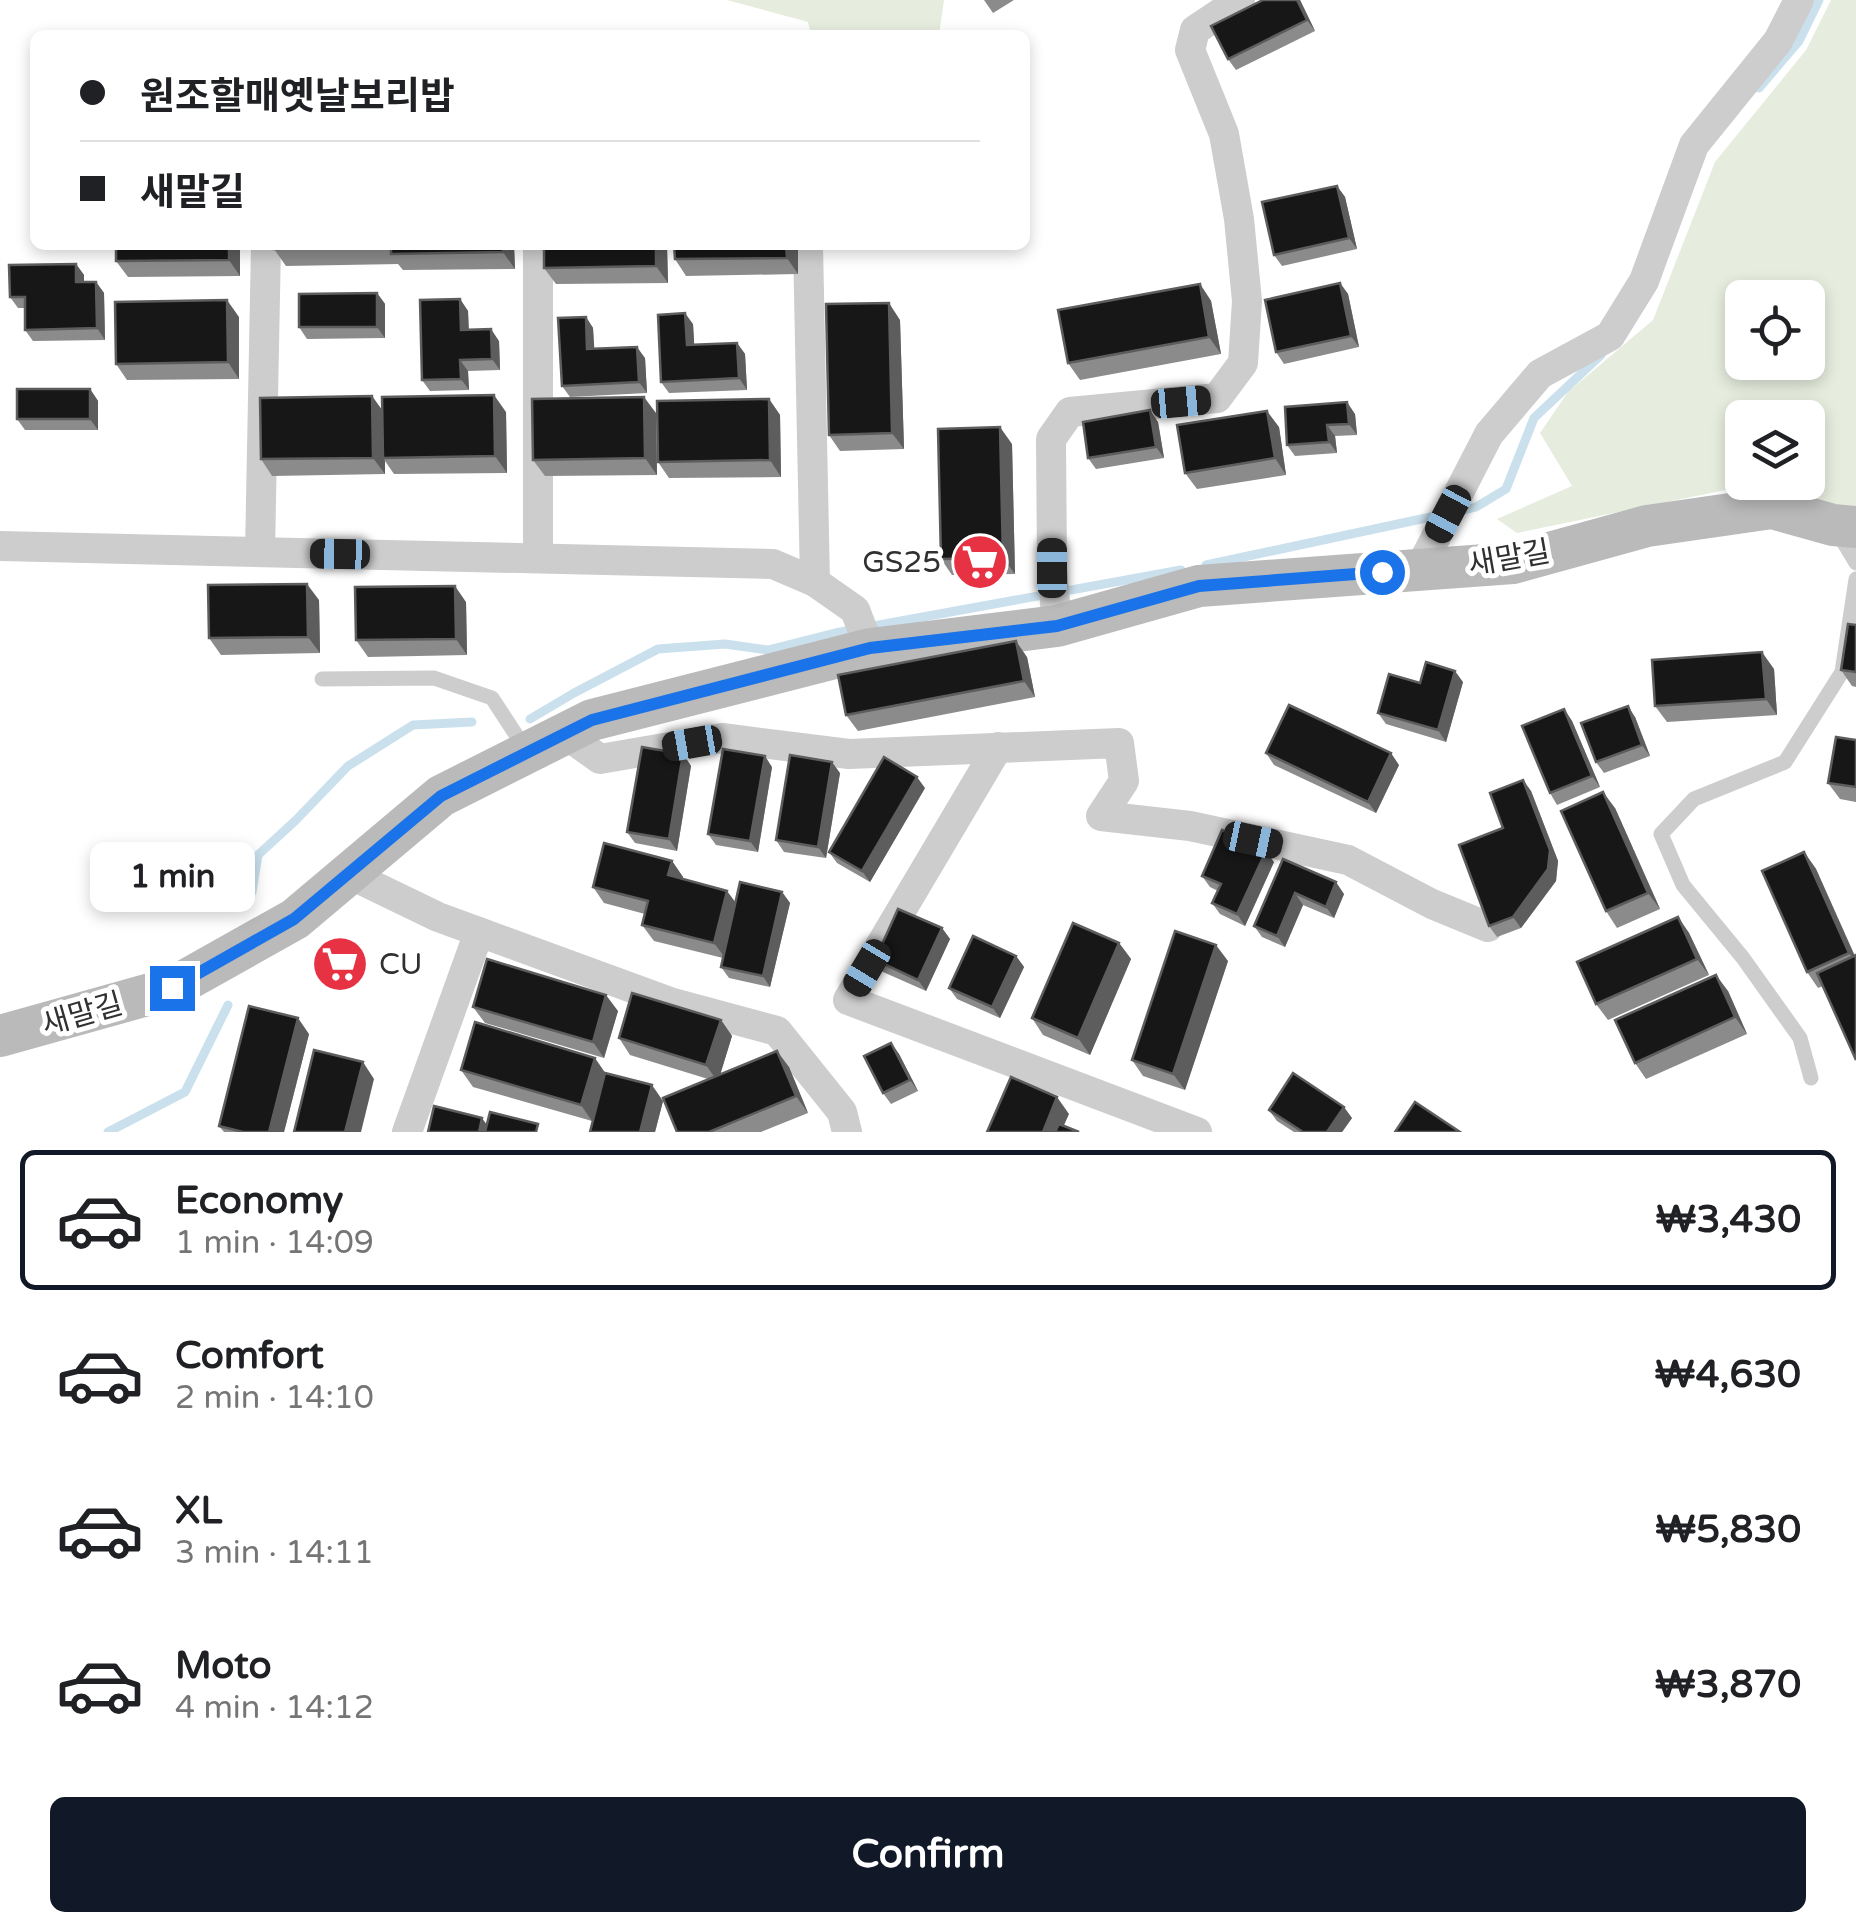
<!DOCTYPE html>
<html lang="en">
<head>
<meta charset="utf-8">
<style>
  :root { --surface:#fff; --page:#f6f6f6; --text:#202124; --muted:#757577; --line:#e0e0e0; --accent:#111827 }
  body { margin:0; font-family:"Varela Round","Noto Sans KR",sans-serif; background:var(--page); color:var(--text); height:100vh; display:flex; flex-direction:column; font-size:38px; white-space:nowrap }
  * { box-sizing:border-box; margin:0 }
  p { font-size:32px; color:var(--muted) }
  .icon { flex:none; width:55px; height:55px; fill:none; stroke:currentColor; stroke-width:2; stroke-linecap:round; stroke-linejoin:round }
  .map { position:relative; height:1132px; overflow:hidden }
  .details { display:flex; flex-direction:column; background:var(--surface); flex:1 }
  .details>* { flex:none }
  .top-card { position:absolute; left:30px; top:30px; width:1000px; height:220px; border-radius:15px; box-shadow:0 5px 15px #0003; display:grid; align-content:center; height:220px; padding:0 50px; background:var(--surface) }
  .buttons { position:absolute; left:1725px; top:280px; display:grid; gap:20px }
  .buttons a { display:grid; place-items:center; width:100px; height:100px; border-radius:15px; background:var(--surface); box-shadow:0 5px 15px #0003; font-size:50px }
  .end { position:absolute; width:45px; height:45px; margin:-22px; border:12px solid #1a73e8; background:#fff; box-shadow:0 0 0 5px #fff }
  .from { border-radius:50% }
  .bubble { position:absolute; height:70px; border-radius:15px; background:var(--surface); box-shadow:0 5px 15px #0003; font-size:32px; font-weight:700; line-height:70px; text-align:center }
  .car { position:absolute; width:30px; height:60px; margin:-30px -15px; border-radius:12px; box-shadow:0 0 8px 2px #0007; background:linear-gradient(#222 24%,#8ab4d8 0 40%,#222 0 76%,#8ab4d8 0 86%,#222 0) }
  .top-card b { display:flex; align-items:center; gap:35px; height:95px; font-size:38px }
  .top-card b+b { border-top:2px solid var(--line) }
  .top-card i { width:25px; height:25px; background:var(--text) }
  ul { padding:18px 0 0; list-style:none }
  li { display:flex; align-items:center; gap:30px; height:140px; margin:0 20px 15px; padding:0 30px; border:5px solid transparent; border-radius:15px }
  li div { flex:1 }
  li b { display:block; font-size:38px }
  li em { font-style:normal; font-weight:700 }
  li.selected { border-color:var(--accent) }
  li>.icon { width:90px; height:90px; stroke-width:1.5 }
  .cta { display:flex; gap:20px; margin-top:auto; padding:20px 50px }
  .cta a { flex:1; height:115px; border-radius:15px; background:var(--accent); color:#fff; font-size:40px; font-weight:700; line-height:115px; text-align:center }
  .map>svg:first-child { display:block }
</style>
</head>
<body>
<div class="map">
<svg width="1856" height="1132" viewBox="0 0 1856 1132">
  <rect width="100%" height="100%" fill="#fff"/>
  <!-- green -->
  <g fill="#e6edde" fill-rule="evenodd">
    <polygon points="727,0 944,0 939,35 811,35 808,22"/>
    <path d="M1831 0H1856V514L1735 488 1517 533 1497 519 1572 486 1540 433 1568 392 1653 320 1715 162 1806 50ZM1742 298H1808V362H1742ZM1742 418H1808V482H1742Z"/>
  </g>
  <g fill="none" stroke-linecap="round" stroke-linejoin="round">
    <!-- stream -->
    <g stroke="#cae0ed" stroke-width="9">
      <polyline points="1759,88 1799,41 1819,0"/>
      <polyline points="1460,511 1476,507 1506,489 1534,418 1601,355"/>
      <polyline points="1206,565 1440,515"/>
      <polyline points="530,719 574,693 658,649 725,644 768,650 835,633 1181,570"/>
      <polyline points="252,892 258,855 296,820 348,766 413,725 472,722"/>
      <polyline points="108,1132 185,1092 228,1005"/>
    </g>
    <!-- lane -->
    <g stroke="#cdcdcd" stroke-width="15">
      <polyline points="1838,533 1856,563"/>
      <polyline points="322,679 434,678 492,698 526,750"/>
      <polyline points="1811,1078 1800,1038 1743,958 1683,885 1661,834 1694,799 1785,762 1842,672 1856,579"/>
    </g>
    <!-- street -->
    <g stroke="#cdcdcd" stroke-width="30">
      <polyline points="538,245 538,558"/>
      <polyline points="808,245 815,582"/>
      <polyline points="0,546 773,564 815,582 855,610 870,649"/>
      <polyline points="260,552 266,245"/>
      <polyline points="1419,570 1489,434 1540,374 1610,336 1644,281 1694,145 1778,41 1799,0"/>
      <polyline points="1057,626 1052,568 1051,439 1070,412 1217,398 1243,363 1247,301 1239,219 1224,134 1190,50 1195,30 1240,0"/>
      <polyline points="565,734 600,759 722,738 849,754 1119,743 1124,781 1101,816 1190,826 1348,860 1432,904 1488,927"/>
      <polyline points="998,747 848,1000 1197,1132"/>
      <polyline points="349,874 438,917 673,1003 777,1031 842,1112 847,1132"/>
      <polyline points="407,1132 479,932"/>
    </g>
    <!-- secondary -->
    <polyline stroke="#bababa" stroke-width="42" points="0,1036 172,988 295,919 441,796 592,720 870,649 1057,626 1199,586 1513,563 1647,526 1772,508 1833,525 1856,527"/>
  </g>
  <!-- wall -->
  <g fill="#8b8b8b">
    <polygon points="984,0 1014,0 993,13"/>
    <polygon points="1263,0 1300,0 1315,31 1236,70 1228,59"/>
    <polygon points="1337,186 1345,197 1357,249 1282,266 1274,255"/>
    <polygon points="116,245 240,245 240,276 128,277 116,261"/>
    <polygon points="274,245 514,245 515,269 403,270 398,264 286,266 274,249"/>
    <polygon points="667,245 668,283 556,284 544,268"/>
    <polygon points="674,245 798,245 798,274 686,276 675,259"/>
    <polygon points="76,264 84,275 84,282 96,282 104,293 105,340 33,341 25,330 25,308 18,308 10,297"/>
    <polygon points="1340,283 1348,294 1359,347 1284,364 1276,352"/>
    <polygon points="1200,284 1211,301 1221,354 1080,380 1068,363"/>
    <polygon points="377,293 385,304 385,338 307,339 299,327"/>
    <polygon points="460,299 468,311 469,330 499,341 500,370 468,371 469,390 430,391 422,380"/>
    <polygon points="239,317 239,379 127,380 116,364"/>
    <polygon points="586,317 593,328 594,349 645,358 647,393 570,397 562,386"/>
    <polygon points="900,320 904,449 840,451 829,435"/>
    <polygon points="693,324 694,345 737,343 745,354 747,390 669,393 661,382"/>
    <polygon points="90,389 98,401 98,430 25,430 17,419"/>
    <polygon points="372,396 382,410 506,412 507,473 394,474 385,461 385,474 272,476 261,459"/>
    <polygon points="769,399 780,415 781,477 669,478 658,462"/>
    <polygon points="1285,407 1355,414 1357,435 1335,436 1337,453 1295,456 1287,445"/>
    <polygon points="656,413 657,475 545,476 533,460"/>
    <polygon points="1158,422 1164,458 1096,469 1088,458"/>
    <polygon points="1279,427 1286,475 1197,489 1185,473"/>
    <polygon points="1012,444 1015,574 952,575 941,559"/>
    <polygon points="319,600 320,653 221,655 209,638"/>
    <polygon points="466,602 467,655 368,657 356,640"/>
    <polygon points="1856,625 1856,687 1852,686 1841,670"/>
    <polygon points="1027,657 1035,697 858,731 846,715"/>
    <polygon points="1774,669 1777,715 1667,722 1655,706"/>
    <polygon points="1463,682 1446,742 1386,724 1378,713 1420,683"/>
    <polygon points="1564,709 1572,721 1600,787 1557,805 1550,793"/>
    <polygon points="1635,717 1650,756 1604,773 1596,762"/>
    <polygon points="1856,740 1856,802 1840,799 1828,783"/>
    <polygon points="1266,753 1399,765 1376,813 1274,765"/>
    <polygon points="683,754 691,766 677,851 635,843 627,832"/>
    <polygon points="772,767 758,852 716,845 708,834"/>
    <polygon points="840,773 826,858 784,852 776,840"/>
    <polygon points="1523,780 1531,791 1558,861 1556,881 1521,928 1497,937 1489,926 1503,828"/>
    <polygon points="925,788 870,882 837,863 829,852"/>
    <polygon points="1615,808 1660,909 1617,928 1606,911"/>
    <polygon points="1804,852 1816,869 1855,956 1823,986 1818,988 1807,972"/>
    <polygon points="1283,859 1344,894 1334,918 1303,905 1285,947 1262,937 1254,926"/>
    <polygon points="672,861 683,877 683,879 736,903 782,892 790,903 770,987 729,978 721,967 723,958 654,941 642,925 645,914 604,903 593,887"/>
    <polygon points="1274,862 1245,926 1220,914 1212,903 1218,891 1210,887 1202,876"/>
    <polygon points="1678,917 1689,933 1709,975 1608,1020 1596,1004"/>
    <polygon points="942,928 950,939 926,991 883,972 875,960"/>
    <polygon points="1119,943 1131,959 1090,1055 1043,1035 1032,1018"/>
    <polygon points="1016,956 1024,967 1000,1018 957,999 949,988"/>
    <polygon points="1228,961 1185,1090 1143,1076 1132,1060"/>
    <polygon points="1728,991 1747,1034 1646,1079 1635,1063"/>
    <polygon points="473,1007 618,1011 604,1058 485,1023"/>
    <polygon points="721,1020 732,1036 720,1074 789,1067 808,1113 761,1132 677,1132 708,1079 630,1055 619,1038"/>
    <polygon points="309,1034 284,1132 224,1132 219,1126"/>
    <polygon points="891,1043 899,1054 918,1091 891,1104 883,1093"/>
    <polygon points="461,1070 605,1073 663,1101 655,1132 590,1132 599,1100 592,1121 473,1087"/>
    <polygon points="1269,1110 1352,1118 1342,1132 1294,1132 1277,1121"/>
  </g>
  <!-- shaded-wall -->
  <g fill="#5d5d5d">
    <polygon points="1297,0 1300,0 1315,31 1307,20"/>
    <polygon points="1337,186 1345,197 1357,249 1349,238"/>
    <polygon points="229,245 240,245 240,276 229,260"/>
    <polygon points="503,245 514,245 515,269 503,252"/>
    <polygon points="656,245 667,245 668,283 656,266"/>
    <polygon points="786,245 798,245 798,274 787,258"/>
    <polygon points="76,264 84,275 84,293 76,282"/>
    <polygon points="96,282 104,293 105,340 97,328"/>
    <polygon points="1340,283 1348,294 1359,347 1351,336"/>
    <polygon points="1200,284 1211,301 1221,354 1209,337"/>
    <polygon points="377,293 385,304 385,338 377,327"/>
    <polygon points="460,299 468,311 469,341 461,330"/>
    <polygon points="227,300 239,317 239,379 228,362"/>
    <polygon points="889,303 900,320 904,449 892,433"/>
    <polygon points="685,313 693,324 695,357 687,345"/>
    <polygon points="586,317 593,328 595,360 587,349"/>
    <polygon points="491,329 499,341 500,370 492,359"/>
    <polygon points="737,343 745,354 747,390 739,378"/>
    <polygon points="637,347 645,358 647,393 639,382"/>
    <polygon points="460,360 468,371 469,390 461,379"/>
    <polygon points="90,389 98,401 98,430 90,419"/>
    <polygon points="494,395 506,412 507,473 495,456"/>
    <polygon points="372,396 384,413 383,458 385,461 385,474 373,458"/>
    <polygon points="644,397 656,413 657,475 645,458"/>
    <polygon points="769,399 780,415 781,477 770,460"/>
    <polygon points="1347,402 1355,414 1357,435 1349,424"/>
    <polygon points="1150,410 1158,422 1164,458 1156,447"/>
    <polygon points="1267,411 1279,427 1286,475 1275,458"/>
    <polygon points="1327,425 1335,436 1337,453 1329,442"/>
    <polygon points="1000,427 1012,444 1015,574 1003,558"/>
    <polygon points="307,584 319,600 320,653 308,637"/>
    <polygon points="455,586 466,602 467,655 456,639"/>
    <polygon points="1016,641 1027,657 1035,697 1024,681"/>
    <polygon points="1762,652 1774,669 1777,715 1766,699"/>
    <polygon points="1455,671 1463,682 1446,742 1438,730"/>
    <polygon points="1628,706 1635,717 1650,756 1642,745"/>
    <polygon points="1564,709 1572,721 1600,787 1592,776"/>
    <polygon points="1391,753 1399,765 1376,813 1368,802"/>
    <polygon points="683,754 691,766 677,851 669,839"/>
    <polygon points="765,756 772,767 758,852 750,841"/>
    <polygon points="832,762 840,773 826,858 818,847"/>
    <polygon points="917,777 925,788 870,882 862,871"/>
    <polygon points="1523,780 1531,791 1558,861 1556,881 1521,928 1513,917"/>
    <polygon points="1603,792 1615,808 1660,909 1648,893"/>
    <polygon points="1266,851 1274,862 1245,926 1237,914"/>
    <polygon points="1804,852 1816,869 1856,959 1856,963 1849,953"/>
    <polygon points="672,861 683,877 680,892 668,875"/>
    <polygon points="1336,882 1344,894 1334,918 1326,907"/>
    <polygon points="727,891 739,907 726,959 714,943"/>
    <polygon points="782,892 790,903 770,987 763,976"/>
    <polygon points="1295,893 1303,905 1285,947 1277,936"/>
    <polygon points="1678,917 1689,933 1709,975 1697,959"/>
    <polygon points="942,928 950,939 926,991 918,980"/>
    <polygon points="1119,943 1131,959 1090,1055 1078,1038"/>
    <polygon points="1216,945 1228,961 1185,1090 1173,1074"/>
    <polygon points="1016,956 1024,967 1000,1018 992,1007"/>
    <polygon points="1716,975 1728,991 1747,1034 1735,1017"/>
    <polygon points="606,995 618,1011 604,1058 593,1042"/>
    <polygon points="298,1018 309,1034 284,1132 269,1132"/>
    <polygon points="721,1020 732,1036 718,1082 706,1065"/>
    <polygon points="891,1043 899,1054 918,1091 910,1080"/>
    <polygon points="777,1051 789,1067 808,1113 796,1096"/>
    <polygon points="595,1058 606,1074 592,1121 581,1105"/>
    <polygon points="363,1062 374,1079 361,1132 345,1132"/>
    <polygon points="652,1085 663,1101 655,1132 640,1132"/>
    <polygon points="1057,1097 1069,1114 1061,1132 1043,1132"/>
    <polygon points="1344,1107 1352,1118 1342,1132 1327,1132"/>
    <polygon points="482,1118 492,1132 479,1132"/>
  </g>
  <!-- building -->
  <g fill="#171717" stroke="#5d5d5d" stroke-width="2.5">
    <polygon points="1263,0 1297,0 1307,20 1228,59 1211,26"/>
    <polygon points="1337,186 1349,238 1274,255 1262,202"/>
    <polygon points="116,245 229,245 229,260 116,261"/>
    <polygon points="274,245 387,245 387,247 274,249"/>
    <polygon points="391,245 503,245 503,252 391,254"/>
    <polygon points="544,245 656,245 656,266 544,268"/>
    <polygon points="674,245 786,245 787,258 675,259"/>
    <polygon points="76,264 76,282 96,282 97,328 25,330 25,297 10,297 9,265"/>
    <polygon points="1340,283 1351,336 1276,352 1265,300"/>
    <polygon points="1200,284 1209,337 1068,363 1058,310"/>
    <polygon points="377,293 377,327 299,327 299,294"/>
    <polygon points="460,299 461,330 491,329 492,359 460,360 461,379 422,380 420,300"/>
    <polygon points="227,300 228,362 116,364 115,302"/>
    <polygon points="889,303 892,433 829,435 826,304"/>
    <polygon points="685,313 687,345 737,343 739,378 661,382 658,315"/>
    <polygon points="586,317 587,349 637,347 639,382 562,386 558,318"/>
    <rect x="17" y="389" width="73" height="30"/>
    <polygon points="494,395 495,456 383,458 382,397"/>
    <polygon points="372,396 373,458 261,459 260,398"/>
    <polygon points="644,397 645,458 533,460 532,399"/>
    <polygon points="769,399 770,460 658,462 657,401"/>
    <polygon points="1347,402 1349,424 1327,425 1329,442 1287,445 1285,407"/>
    <polygon points="1150,410 1156,447 1088,458 1083,422"/>
    <polygon points="1267,411 1275,458 1185,473 1177,425"/>
    <polygon points="1000,427 1003,558 941,559 938,429"/>
    <polygon points="307,584 308,637 209,638 208,585"/>
    <polygon points="455,586 456,639 356,640 355,587"/>
    <polygon points="1848,624 1856,625 1856,672 1841,670"/>
    <polygon points="1016,641 1024,681 846,715 838,675"/>
    <polygon points="1762,652 1766,699 1655,706 1652,660"/>
    <polygon points="1426,662 1455,671 1438,730 1378,713 1389,674 1420,683"/>
    <polygon points="1289,705 1391,753 1368,802 1266,753"/>
    <polygon points="1628,706 1642,745 1596,762 1581,723"/>
    <polygon points="1564,709 1592,776 1550,793 1522,726"/>
    <polygon points="1836,737 1856,740 1856,787 1828,783"/>
    <polygon points="642,747 683,754 669,839 627,832"/>
    <polygon points="723,749 765,756 750,841 708,834"/>
    <polygon points="790,755 832,762 818,847 776,840"/>
    <polygon points="884,757 917,777 862,871 829,852"/>
    <polygon points="1523,780 1550,850 1548,869 1513,917 1489,926 1459,845 1503,828 1490,793"/>
    <polygon points="1603,792 1648,893 1606,911 1561,811"/>
    <polygon points="1222,830 1266,851 1237,914 1212,903 1221,884 1202,876"/>
    <polygon points="604,843 672,861 668,875 727,891 714,943 642,925 648,901 593,887"/>
    <polygon points="1804,852 1849,953 1807,972 1762,871"/>
    <polygon points="1283,859 1336,882 1326,907 1295,893 1277,936 1254,926"/>
    <polygon points="740,882 782,892 763,976 721,967"/>
    <polygon points="898,909 942,928 918,980 875,960"/>
    <polygon points="1678,917 1697,959 1596,1004 1577,962"/>
    <polygon points="1073,923 1119,943 1078,1038 1032,1018"/>
    <polygon points="1175,931 1216,945 1173,1074 1132,1060"/>
    <polygon points="973,936 1016,956 992,1007 949,988"/>
    <polygon points="1856,955 1856,1060 1817,973"/>
    <polygon points="487,959 606,995 593,1042 473,1007"/>
    <polygon points="1716,975 1735,1017 1635,1063 1615,1020"/>
    <polygon points="632,993 721,1020 706,1065 619,1038"/>
    <polygon points="249,1006 298,1018 269,1132 243,1132 219,1126"/>
    <polygon points="475,1022 595,1058 581,1105 461,1070"/>
    <polygon points="891,1043 910,1080 883,1093 864,1056"/>
    <polygon points="314,1050 363,1062 345,1132 294,1132"/>
    <polygon points="777,1051 796,1096 709,1132 677,1132 663,1098"/>
    <polygon points="605,1073 652,1085 640,1132 590,1132"/>
    <polygon points="1293,1073 1344,1107 1327,1132 1303,1132 1269,1110"/>
    <polygon points="1011,1077 1057,1097 1043,1132 987,1132"/>
    <polygon points="1415,1102 1460,1132 1395,1132"/>
    <polygon points="434,1106 482,1118 479,1132 428,1132"/>
    <polygon points="490,1112 538,1124 536,1132 485,1132"/>
    <polygon points="1059,1124 1079,1132 1055,1132"/>
  </g>
  <g fill="none" stroke-linecap="round" stroke-linejoin="round">
    <!-- route -->
    <polyline stroke="#1a73e8" stroke-width="12" points="172,988 294,919 441,796 592,720 870,648 1057,626 1199,586 1382,572"/>
  </g>
  <!-- icons -->
  <defs>
    <g id="supermarket-disc" transform="scale(2.875)"><circle r="9.5" fill="#e73243" stroke="#fff"/><path d="M-6-5.5h2.5l.6 2H6L4.5 2H-2.5L-4.4-4H-6ZM-1.5 3.2a1.3 1.3 0 1 0 .1 0ZM3 3.2a1.3 1.3 0 1 0 .1 0Z" fill="#fff"/></g>
  </defs>
  <g fill-rule="evenodd">
    <use href="#supermarket-disc" x="980" y="562"/>
    <use href="#supermarket-disc" x="340" y="964"/>
  </g>
  <g text-anchor="middle" stroke-width="10" stroke-linejoin="round" paint-order="stroke">
    <!-- street labels -->
    <g font-size="30" fill="#303030" stroke="#fff">
      <text transform="translate(1509 558) rotate(-10)" y="10">새말길</text>
      <text transform="translate(82 1014) rotate(-16)" y="10">새말길</text>
    </g>
    <!-- poi labels -->
    <g font-size="30" fill="#303030" stroke="#fff" text-anchor="end">
      <text x="941" y="572">GS25</text>
      <text x="379" y="974" text-anchor="start">CU</text>
    </g>
  </g>
</svg>
<div class="buttons">
<a><svg class="icon" aria-label="locate" viewBox="0 0 24 24"><circle cx="12" cy="12" r="6"/><path d="M12 2v4M12 18v4M2 12h4M18 12h4"/></svg></a>
<a><svg class="icon" aria-label="layers" viewBox="0 0 24 24"><path d="M12 4l9 5-9 5-9-5zM3 14l9 5 9-5"/></svg></a>
</div>
<i class="end from" style="left:1382px;top:572px"></i>
<i class="end" style="left:172px;top:988px"></i>
<div class="bubble" style="left:90px;top:842px;width:165px">1 min</div>
<i class="car" style="left:1181px;top:402px;rotate:85deg"></i>
<i class="car" style="left:1448px;top:514px;rotate:208deg"></i>
<i class="car" style="left:340px;top:554px;rotate:271deg"></i>
<i class="car" style="left:1052px;top:568px;rotate:0deg"></i>
<i class="car" style="left:692px;top:743px;rotate:260deg"></i>
<i class="car" style="left:1253px;top:840px;rotate:102deg"></i>
<i class="car" style="left:867px;top:968px;rotate:211deg"></i>
<div class="top-card">
<b><i class="from"></i>원조할매옛날보리밥</b>
<b><i></i>새말길</b>
</div>
</div>
<section class="details">
<ul>
<li class="selected"><svg class="icon" aria-label="car" viewBox="0 0 24 24"><path d="M5 17H2v-5l4-1 3-4h7l3 4 3 1v5h-3M9 17h6M6 11h13"/><circle cx="7" cy="17" r="2"/><circle cx="17" cy="17" r="2"/></svg><div><b>Economy</b><p>1 min · 14:09</p></div><em>₩3,430</em></li>
<li><svg class="icon" aria-label="car" viewBox="0 0 24 24"><path d="M5 17H2v-5l4-1 3-4h7l3 4 3 1v5h-3M9 17h6M6 11h13"/><circle cx="7" cy="17" r="2"/><circle cx="17" cy="17" r="2"/></svg><div><b>Comfort</b><p>2 min · 14:10</p></div><em>₩4,630</em></li>
<li><svg class="icon" aria-label="car" viewBox="0 0 24 24"><path d="M5 17H2v-5l4-1 3-4h7l3 4 3 1v5h-3M9 17h6M6 11h13"/><circle cx="7" cy="17" r="2"/><circle cx="17" cy="17" r="2"/></svg><div><b>XL</b><p>3 min · 14:11</p></div><em>₩5,830</em></li>
<li><svg class="icon" aria-label="car" viewBox="0 0 24 24"><path d="M5 17H2v-5l4-1 3-4h7l3 4 3 1v5h-3M9 17h6M6 11h13"/><circle cx="7" cy="17" r="2"/><circle cx="17" cy="17" r="2"/></svg><div><b>Moto</b><p>4 min · 14:12</p></div><em>₩3,870</em></li>
</ul>
<div class="cta"><a>Confirm</a></div>
</section>
</body>
</html>
